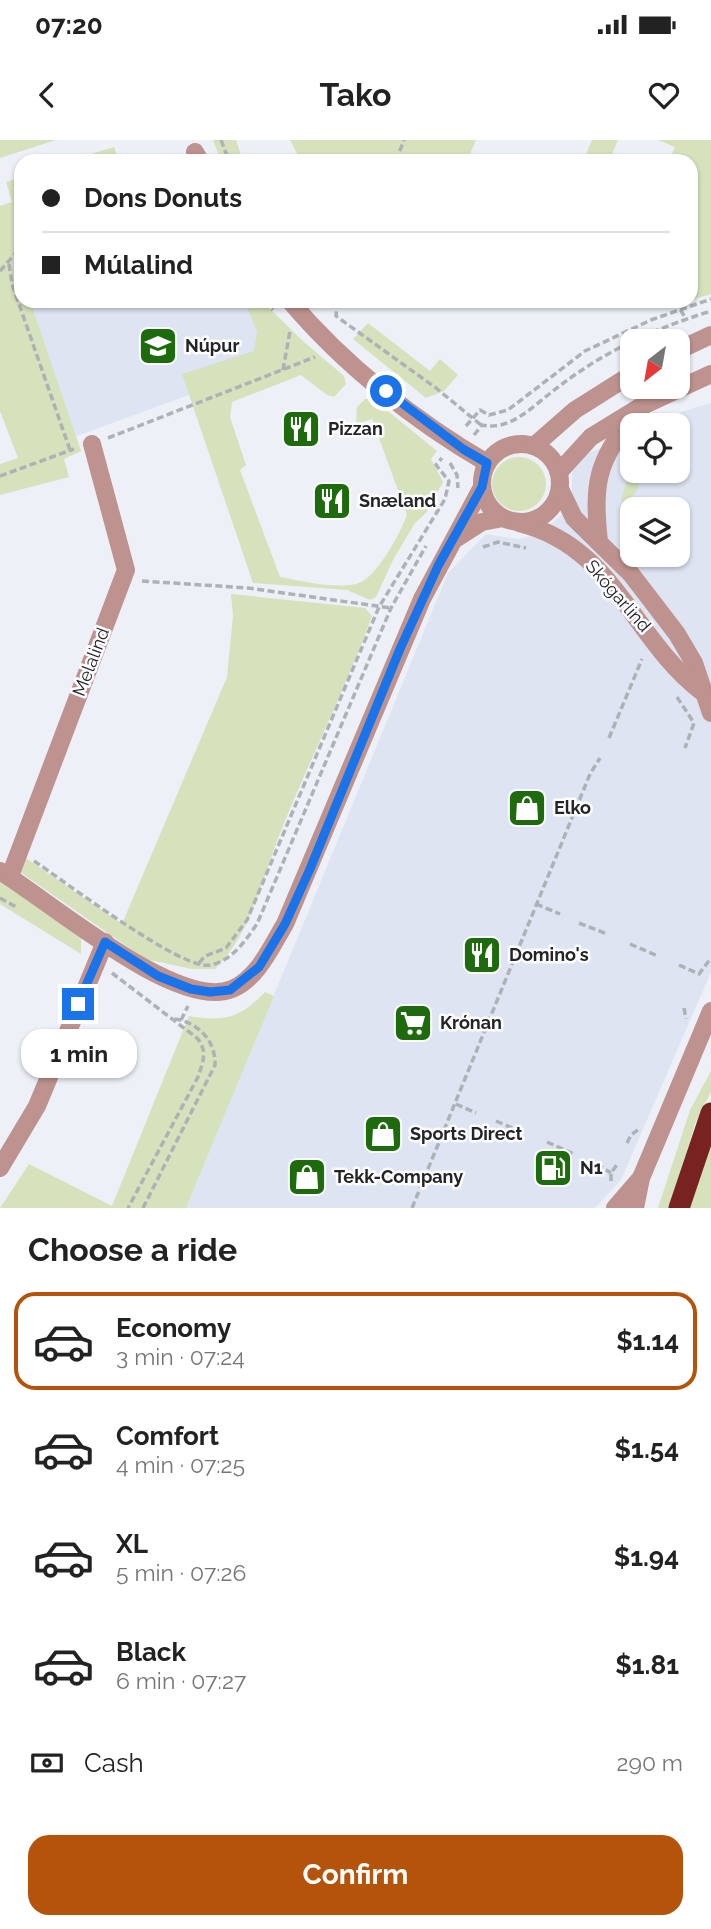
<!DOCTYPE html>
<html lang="en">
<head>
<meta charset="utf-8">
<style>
  :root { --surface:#fff; --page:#f6f6f6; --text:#222; --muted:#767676; --line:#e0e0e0; --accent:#b45309 }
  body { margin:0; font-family:Raleway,sans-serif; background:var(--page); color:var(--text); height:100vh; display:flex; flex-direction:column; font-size:26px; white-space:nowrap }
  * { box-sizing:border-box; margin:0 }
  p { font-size:23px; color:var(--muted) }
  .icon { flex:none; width:38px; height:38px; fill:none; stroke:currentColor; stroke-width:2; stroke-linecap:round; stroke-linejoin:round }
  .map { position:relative; height:1068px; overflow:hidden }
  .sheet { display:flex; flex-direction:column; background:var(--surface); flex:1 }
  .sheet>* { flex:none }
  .top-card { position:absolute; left:14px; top:14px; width:684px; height:154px; border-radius:21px; box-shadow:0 2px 5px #0004; display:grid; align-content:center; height:154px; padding:0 28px; background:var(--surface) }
  .needle { width:46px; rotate:211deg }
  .buttons { position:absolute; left:620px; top:189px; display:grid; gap:14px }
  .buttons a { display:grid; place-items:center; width:70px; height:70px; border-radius:14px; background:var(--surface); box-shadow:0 2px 5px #0004; font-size:35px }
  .end { position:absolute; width:32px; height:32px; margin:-16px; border:9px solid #1a73e8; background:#fff; box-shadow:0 0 0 4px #fff }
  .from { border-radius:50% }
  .bubble { position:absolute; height:49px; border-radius:21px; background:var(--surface); box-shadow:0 2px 5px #0004; font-size:23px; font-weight:700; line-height:49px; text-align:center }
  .top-card b { display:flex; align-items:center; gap:24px; height:66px; font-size:26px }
  .top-card b+b { border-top:2px solid var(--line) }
  .top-card i { width:18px; height:18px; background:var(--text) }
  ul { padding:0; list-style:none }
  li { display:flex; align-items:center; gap:21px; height:98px; margin:0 14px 10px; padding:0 14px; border:4px solid transparent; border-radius:21px }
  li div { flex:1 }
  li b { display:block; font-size:26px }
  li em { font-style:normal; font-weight:700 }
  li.selected { border-color:var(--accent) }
  li>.icon { width:63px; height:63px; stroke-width:1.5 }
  h2 { padding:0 28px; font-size:32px; line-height:84px }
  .pay { display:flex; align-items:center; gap:18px; height:77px; padding:0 28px; font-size:26px }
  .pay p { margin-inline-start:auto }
  .primary-button { display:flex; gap:14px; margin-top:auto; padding:14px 28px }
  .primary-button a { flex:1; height:80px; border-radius:21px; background:var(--accent); color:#fff; font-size:28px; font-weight:700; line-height:80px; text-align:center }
  .status { display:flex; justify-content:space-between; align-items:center; height:49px; padding:0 35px; background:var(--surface); direction:ltr }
  .status svg { height:19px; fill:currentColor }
  header { display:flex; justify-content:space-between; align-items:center; height:91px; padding:0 28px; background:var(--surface); font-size:32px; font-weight:700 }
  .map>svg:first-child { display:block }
</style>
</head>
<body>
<div class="status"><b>07:20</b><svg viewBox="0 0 49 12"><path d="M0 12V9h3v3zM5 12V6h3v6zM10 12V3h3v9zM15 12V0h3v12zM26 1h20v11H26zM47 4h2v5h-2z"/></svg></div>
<header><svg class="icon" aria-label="back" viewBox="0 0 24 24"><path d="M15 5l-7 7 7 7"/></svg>Tako<svg class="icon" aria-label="heart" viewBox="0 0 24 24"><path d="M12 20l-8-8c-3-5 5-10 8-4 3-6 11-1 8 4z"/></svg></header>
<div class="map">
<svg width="711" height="1068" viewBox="0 0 711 1068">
  <rect width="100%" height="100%" fill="#edf0f7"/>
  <!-- built -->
  <g fill="#dee4f2" fill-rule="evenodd">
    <polygon points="21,107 21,161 259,161 284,192 282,221 66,300 12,144"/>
    <path d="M711 263V832L621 1040 595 1068H186L448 433 486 394 518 399 542 394 562 374 572 351V319L632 296V331H677V285H653L678 273ZM632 369H677V415H632Z"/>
  </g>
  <!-- green -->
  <g fill="#d6e2bc">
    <polygon points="0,0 56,0 0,18"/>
    <polygon points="213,0 236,0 243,21 221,21"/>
    <polygon points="290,0 476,0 467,21 301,21"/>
    <polygon points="592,0 618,0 609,21 584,19"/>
    <polygon points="658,0 711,0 711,154 691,160 691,21 669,21 675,7"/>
    <polygon points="114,7 119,21 68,21"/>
    <polygon points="21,37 21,120 17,126 21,136 21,161 30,161 81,311 64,319 69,337 0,355 0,324 18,318 0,271 0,66 12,62 6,42"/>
    <path d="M244 161 264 163 304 202 344 236 346 244 334 257 327 255 301 235 232 262 230 277 246 325 240 330 280 437C303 441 333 449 356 444 376 440 400 393 407 375L372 279 356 284 357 267 365 259H373L437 311 431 319 443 342 426 373 415 383 393 420 376 457 370 460 347 450 253 443 182 234 254 211 257 191Z"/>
    <polygon points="368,183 430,231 440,219 458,235 444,251 426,258 353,199"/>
    <circle cx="519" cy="344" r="27"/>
    <path d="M632 325V331H640C642 341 635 358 626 364L621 360Z"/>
    <path d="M231 454 365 468 372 476C345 551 308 622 279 696 261 742 251 794 215 829H192L145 819 20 732 17 712 122 784 227 537 233 476Z"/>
    <polygon points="0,740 81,798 81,814 0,764"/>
    <path d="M265 852 274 856 186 1068H0L29 1024 112 1066 189 876C225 882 240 878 265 852Z"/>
    <polygon points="711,931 711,952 695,984 672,1061 669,1068 658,1068 690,970"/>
    <polygon points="711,998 711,1068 688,1068"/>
  </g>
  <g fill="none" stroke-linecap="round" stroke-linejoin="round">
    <!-- path -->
    <g stroke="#aeb1b6" stroke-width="3.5" stroke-dasharray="7 3.5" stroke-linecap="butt">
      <polyline points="221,0 229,21"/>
      <polyline points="97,21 103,19 114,21"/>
      <polyline points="396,21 404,0"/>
      <polyline points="9,124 12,144 70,310"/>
      <polyline points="0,131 21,107"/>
      <polyline points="265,161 273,170"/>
      <polyline points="326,161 335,167"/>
      <polyline points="337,161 336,176 436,248 481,285"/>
      <polyline points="675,161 686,179"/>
      <polyline points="283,230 290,191"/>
      <polyline points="466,286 480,270 489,275 508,270 585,211 651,180 711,159"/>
      <path d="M474 295 482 285C508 291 529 270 548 255 600 213 648 191 711 171"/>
      <polyline points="108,298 315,217"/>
      <polyline points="450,323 457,335 458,348"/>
      <polyline points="0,336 74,309"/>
      <polyline points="483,407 498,402 526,408"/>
      <polyline points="142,441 248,448 391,468"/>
      <polyline points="677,557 694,583 685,608"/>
      <polyline points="609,598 642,519"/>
      <path d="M34 721C63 740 182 831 210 825 232 821 245 801 257 784L391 468 426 406"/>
      <polyline points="0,758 16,767"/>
      <polyline points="536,764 560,774"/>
      <polyline points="579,783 607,794"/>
      <polyline points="630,804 658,816"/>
      <polyline points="199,823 205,816 226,808 247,780 379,467 445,359 449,341 436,325 442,318"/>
      <polyline points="679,825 699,834 711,818"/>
      <path d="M112 833 197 898C208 911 203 922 198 937L128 1068"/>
      <polyline points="684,868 686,879"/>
      <polyline points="181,880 188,866"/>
      <polyline points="456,964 476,973"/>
      <polyline points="496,981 524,993"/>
      <polyline points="547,1002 574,1014"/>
      <polyline points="627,1003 631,995 639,989"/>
      <polyline points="597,1024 611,1033"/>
      <polyline points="611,1041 611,1033 618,1023"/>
      <path d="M143 1068 215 925C216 902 199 882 174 879"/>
      <polyline points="412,1068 590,634 600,618"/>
    </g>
    <!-- minor -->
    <g stroke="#be928e" stroke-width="18">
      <polyline points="195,12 200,21"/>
      <path d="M290 161C343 224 416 282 487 323"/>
      <polyline points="677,211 711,195"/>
      <circle cx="521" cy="343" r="39"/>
      <polyline points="534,306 575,270 632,234"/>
      <polyline points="559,332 591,297 640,267 711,234"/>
      <polyline points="560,349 574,378 631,434 677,494 694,523 711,573"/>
      <path d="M519 383C614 406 632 498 701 551"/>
      <polyline points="457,398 482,382 503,378"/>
      <path d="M599 402C593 345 596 322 633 276"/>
      <path d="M0 731C48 760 178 872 232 849 258 838 271 807 285 784L422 459 482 347"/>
      <polyline points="10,736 126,430 92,304"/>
      <polyline points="0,1028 37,966 105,802"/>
      <polyline points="615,1068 641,1038"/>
      <polyline points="635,1068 641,1038 711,871"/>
    </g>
    <!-- highway -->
    <polyline stroke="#782222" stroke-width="21" points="679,1068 711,973"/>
  </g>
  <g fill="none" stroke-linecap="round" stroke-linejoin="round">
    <!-- route -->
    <polyline stroke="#1a73e8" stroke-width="9" points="78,864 105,802 158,836 191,849 210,852 230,850 259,827 285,784 310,729 400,509 438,426 482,347 487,323 463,309 386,251"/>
  </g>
  <!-- icons -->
  <defs>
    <g id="school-square" transform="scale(2.0125)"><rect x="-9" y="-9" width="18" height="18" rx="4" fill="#1d6b0d" stroke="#fdfdff"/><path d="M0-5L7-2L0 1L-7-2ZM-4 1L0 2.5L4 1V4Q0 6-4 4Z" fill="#fff"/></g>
    <g id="restaurant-square" transform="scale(2.0125)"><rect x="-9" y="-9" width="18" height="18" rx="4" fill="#1d6b0d" stroke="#fdfdff"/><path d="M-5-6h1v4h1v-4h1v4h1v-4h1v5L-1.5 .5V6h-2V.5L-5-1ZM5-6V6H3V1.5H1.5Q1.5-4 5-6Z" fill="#fff"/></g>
    <g id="shop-square" transform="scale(2.0125)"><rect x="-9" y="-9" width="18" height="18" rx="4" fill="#1d6b0d" stroke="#fdfdff"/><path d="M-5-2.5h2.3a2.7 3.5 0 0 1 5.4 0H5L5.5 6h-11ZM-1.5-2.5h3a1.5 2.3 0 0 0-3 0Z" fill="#fff"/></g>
    <g id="supermarket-square" transform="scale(2.0125)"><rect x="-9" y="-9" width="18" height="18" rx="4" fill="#1d6b0d" stroke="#fdfdff"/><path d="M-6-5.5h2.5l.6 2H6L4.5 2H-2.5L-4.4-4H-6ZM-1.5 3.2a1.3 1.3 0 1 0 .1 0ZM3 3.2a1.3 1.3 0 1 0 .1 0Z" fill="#fff"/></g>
    <g id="fuel-square" transform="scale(2.0125)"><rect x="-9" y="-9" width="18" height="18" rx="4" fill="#1d6b0d" stroke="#fdfdff"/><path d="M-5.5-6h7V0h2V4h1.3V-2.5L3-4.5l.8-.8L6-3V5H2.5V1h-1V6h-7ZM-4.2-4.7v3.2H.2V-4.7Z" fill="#fff"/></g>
  </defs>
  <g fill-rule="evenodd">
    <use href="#school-square" x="158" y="206"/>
    <use href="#restaurant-square" x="301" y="289"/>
    <use href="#restaurant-square" x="332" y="361"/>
    <use href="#shop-square" x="527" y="668"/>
    <use href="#restaurant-square" x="482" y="815"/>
    <use href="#supermarket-square" x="413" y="883"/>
    <use href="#shop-square" x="383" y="994"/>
    <use href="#fuel-square" x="553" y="1028"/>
    <use href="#shop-square" x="307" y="1037"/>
  </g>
  <g text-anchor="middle" stroke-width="5" stroke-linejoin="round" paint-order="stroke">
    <!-- poi labels -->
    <g font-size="18" font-weight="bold" fill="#232426" stroke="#fdfdff" text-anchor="start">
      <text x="185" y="212">Núpur</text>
      <text x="328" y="295">Pizzan</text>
      <text x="359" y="367">Snæland</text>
      <text x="554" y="674">Elko</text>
      <text x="509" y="821">Domino's</text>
      <text x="440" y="889">Krónan</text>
      <text x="410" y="1000">Sports Direct</text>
      <text x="580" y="1034">N1</text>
      <text x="334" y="1043">Tekk-Company</text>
    </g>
    <!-- street labels -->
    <g font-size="18" fill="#232426" stroke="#fdfdff">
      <text transform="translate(618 456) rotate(49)" y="6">Skógarlind</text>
      <text transform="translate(91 522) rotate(-69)" y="6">Melalind</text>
    </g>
  </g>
</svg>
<div class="buttons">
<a><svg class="needle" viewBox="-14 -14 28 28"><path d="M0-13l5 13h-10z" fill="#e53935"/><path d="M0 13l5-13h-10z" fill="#767676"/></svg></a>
<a><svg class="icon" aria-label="locate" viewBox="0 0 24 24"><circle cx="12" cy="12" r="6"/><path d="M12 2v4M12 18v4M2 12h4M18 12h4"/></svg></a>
<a><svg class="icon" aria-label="layers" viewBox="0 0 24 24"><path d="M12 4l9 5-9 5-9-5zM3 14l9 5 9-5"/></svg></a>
</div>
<i class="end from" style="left:386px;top:251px"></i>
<i class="end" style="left:78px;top:864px"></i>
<div class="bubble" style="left:21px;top:889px;width:116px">1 min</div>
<div class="top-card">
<b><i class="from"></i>Dons Donuts</b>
<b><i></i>Múlalind</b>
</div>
</div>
<section class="sheet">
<h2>Choose a ride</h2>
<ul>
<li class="selected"><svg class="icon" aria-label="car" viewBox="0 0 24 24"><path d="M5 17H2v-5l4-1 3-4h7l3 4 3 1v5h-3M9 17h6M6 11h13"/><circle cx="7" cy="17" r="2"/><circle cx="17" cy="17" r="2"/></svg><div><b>Economy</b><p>3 min · 07:24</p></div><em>$1.14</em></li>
<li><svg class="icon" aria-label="car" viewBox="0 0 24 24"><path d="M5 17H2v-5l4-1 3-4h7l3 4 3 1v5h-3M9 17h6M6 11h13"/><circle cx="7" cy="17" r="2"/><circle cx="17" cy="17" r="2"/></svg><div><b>Comfort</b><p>4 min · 07:25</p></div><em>$1.54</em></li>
<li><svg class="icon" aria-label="car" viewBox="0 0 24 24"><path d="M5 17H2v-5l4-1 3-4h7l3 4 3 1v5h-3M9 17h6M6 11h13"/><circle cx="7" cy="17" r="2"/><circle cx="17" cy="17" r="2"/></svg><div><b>XL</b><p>5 min · 07:26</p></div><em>$1.94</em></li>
<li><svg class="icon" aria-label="car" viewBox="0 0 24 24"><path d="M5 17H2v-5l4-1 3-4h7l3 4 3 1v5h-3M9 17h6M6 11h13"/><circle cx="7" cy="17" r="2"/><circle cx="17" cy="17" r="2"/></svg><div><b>Black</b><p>6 min · 07:27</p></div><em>$1.81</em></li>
</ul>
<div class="pay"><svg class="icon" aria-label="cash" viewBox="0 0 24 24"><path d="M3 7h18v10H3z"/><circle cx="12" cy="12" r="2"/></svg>Cash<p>290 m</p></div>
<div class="primary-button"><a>Confirm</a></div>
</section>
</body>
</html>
